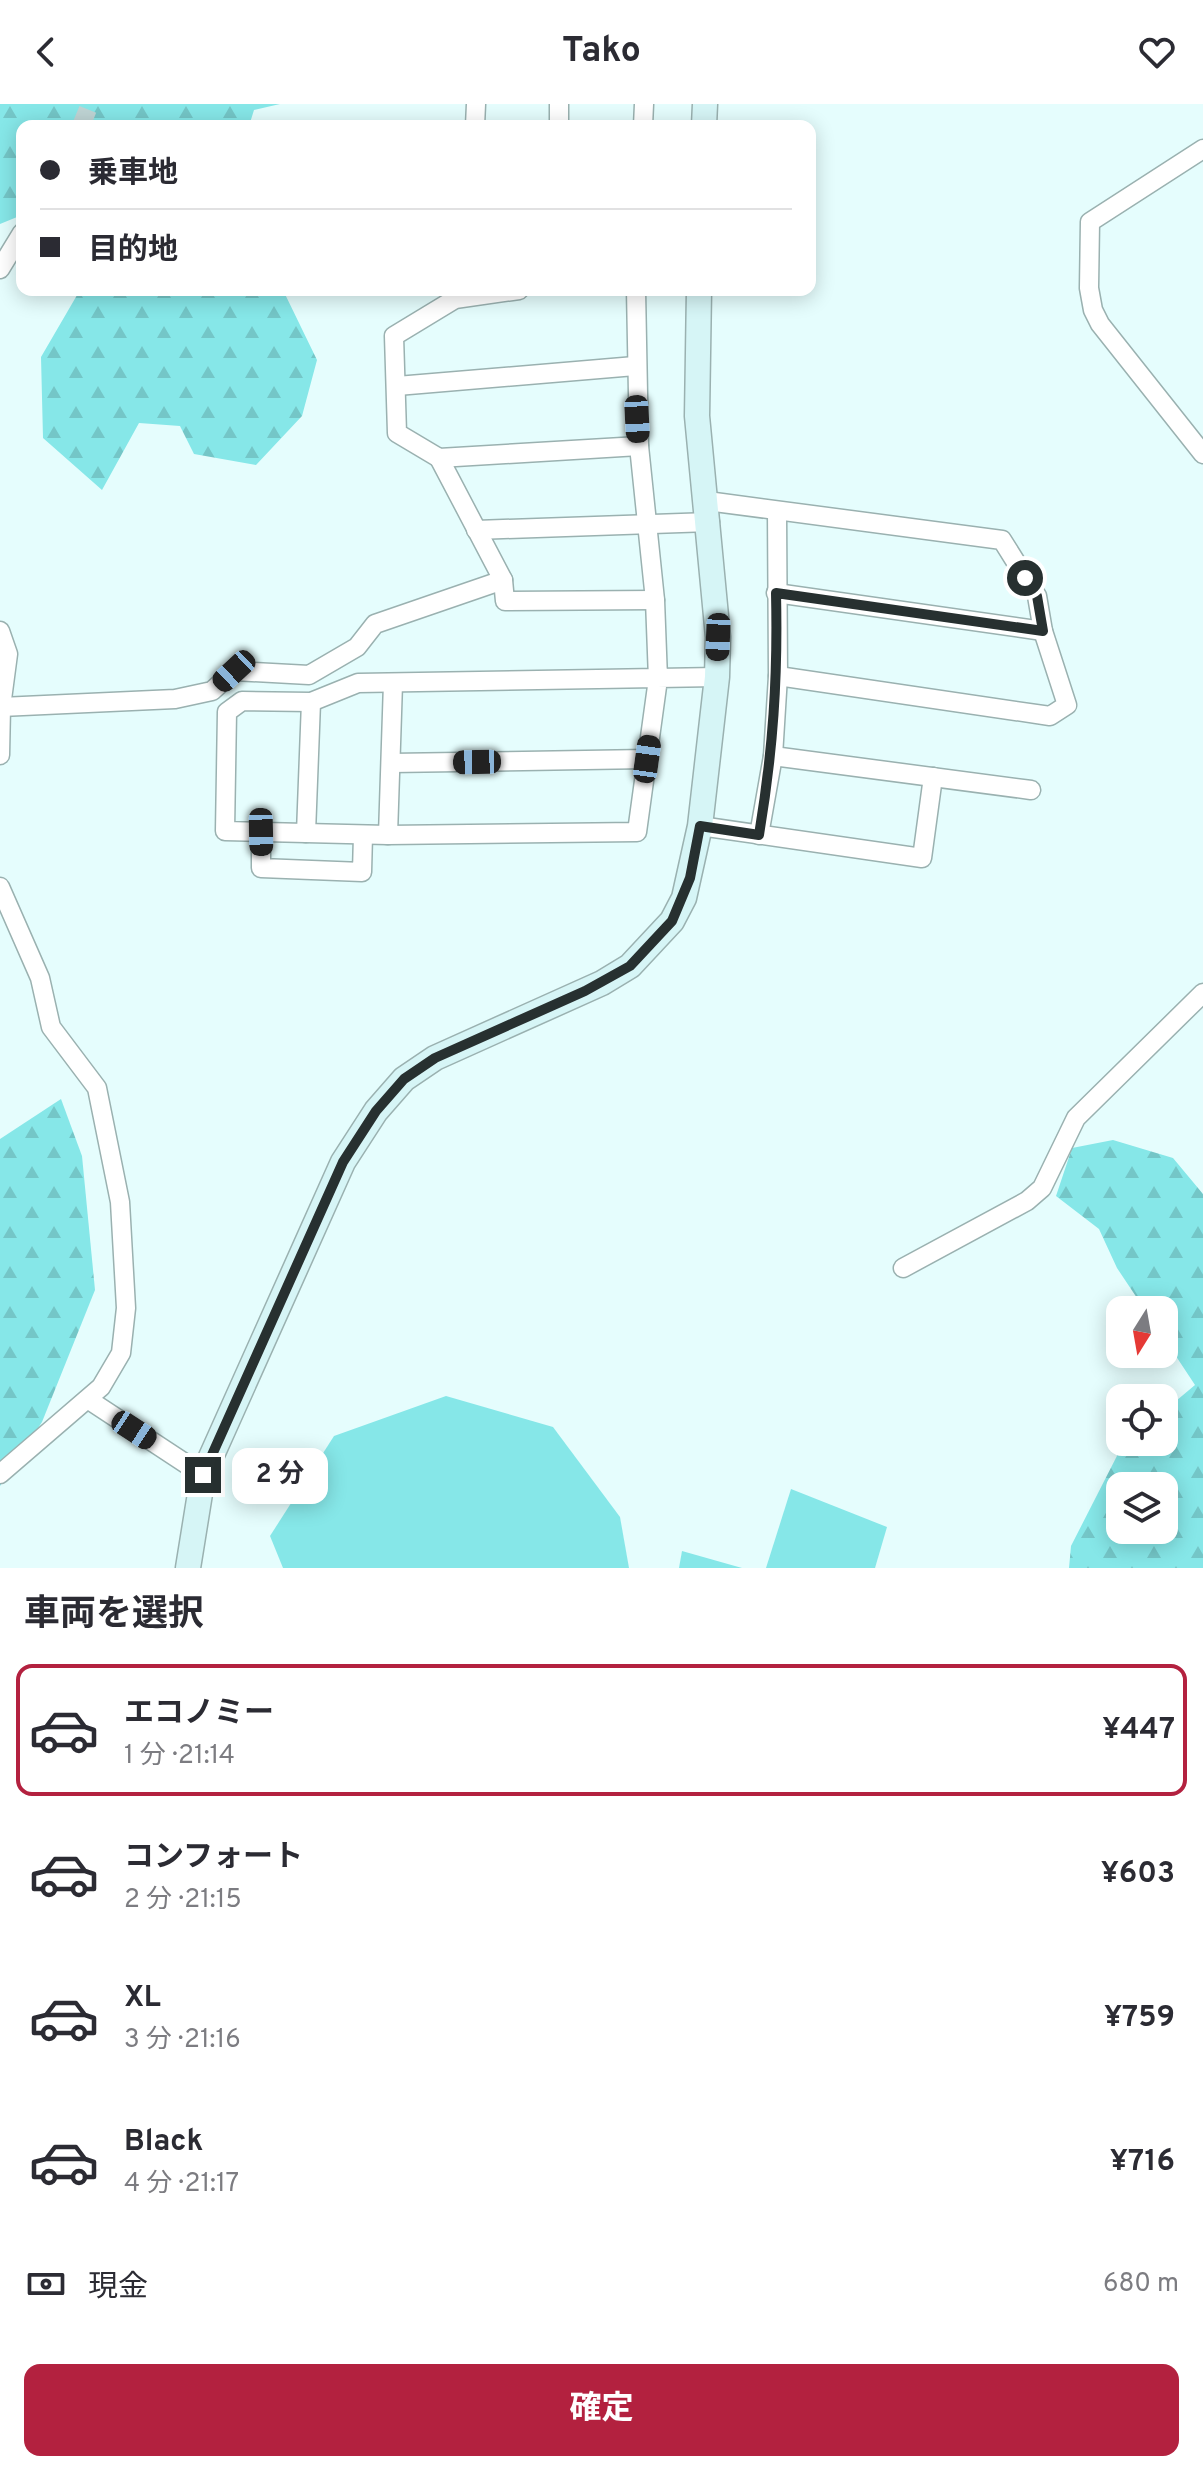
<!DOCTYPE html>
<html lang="ja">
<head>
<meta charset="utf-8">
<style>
  :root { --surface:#fff; --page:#f7f7f7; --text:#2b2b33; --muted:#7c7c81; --line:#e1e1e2; --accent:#b3213f }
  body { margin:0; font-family:Overpass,"Noto Sans JP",sans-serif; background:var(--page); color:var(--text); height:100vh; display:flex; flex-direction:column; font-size:30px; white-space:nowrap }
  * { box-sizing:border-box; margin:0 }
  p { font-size:26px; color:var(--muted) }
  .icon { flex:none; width:44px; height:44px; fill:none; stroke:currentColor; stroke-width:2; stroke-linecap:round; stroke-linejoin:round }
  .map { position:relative; height:1464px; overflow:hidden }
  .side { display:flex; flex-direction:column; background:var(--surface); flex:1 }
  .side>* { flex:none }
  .hud { position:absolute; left:16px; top:16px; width:800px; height:176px; border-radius:16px; box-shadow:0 4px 20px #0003; display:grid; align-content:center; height:176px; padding:0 24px; background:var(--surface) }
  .needle { width:52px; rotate:191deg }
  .buttons { position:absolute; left:1106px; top:1192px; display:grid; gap:16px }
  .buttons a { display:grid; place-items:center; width:72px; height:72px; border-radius:16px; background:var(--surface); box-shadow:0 4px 20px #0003; font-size:40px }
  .end { position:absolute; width:36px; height:36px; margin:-18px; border:10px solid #273030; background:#fff; box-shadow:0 0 0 4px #fff }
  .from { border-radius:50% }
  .bubble { position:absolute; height:56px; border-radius:16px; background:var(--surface); box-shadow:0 4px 20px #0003; font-size:26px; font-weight:700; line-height:56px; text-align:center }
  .car { position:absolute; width:24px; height:48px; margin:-24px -12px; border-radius:10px; box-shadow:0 0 6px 2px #0007; background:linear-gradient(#222 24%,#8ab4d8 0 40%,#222 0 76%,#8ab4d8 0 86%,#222 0) }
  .hud b { display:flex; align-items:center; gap:28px; height:76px; font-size:30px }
  .hud b+b { border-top:2px solid var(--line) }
  .hud i { width:20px; height:20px; background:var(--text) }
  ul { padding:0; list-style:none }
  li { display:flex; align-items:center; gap:24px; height:132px; margin:0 16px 12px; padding:0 8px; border:4px solid transparent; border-radius:16px }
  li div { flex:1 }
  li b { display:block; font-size:30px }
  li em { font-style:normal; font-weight:700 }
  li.on { border-color:var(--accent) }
  li>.icon { width:72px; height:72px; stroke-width:1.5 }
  h2 { padding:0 24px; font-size:36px; line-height:96px }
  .pay { display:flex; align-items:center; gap:20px; height:88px; padding:0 24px; font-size:30px }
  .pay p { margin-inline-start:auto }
  .button { display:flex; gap:16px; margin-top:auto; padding:16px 24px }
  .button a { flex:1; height:92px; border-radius:16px; background:var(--accent); color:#fff; font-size:32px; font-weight:700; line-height:92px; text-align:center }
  header { display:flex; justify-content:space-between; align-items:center; height:104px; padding:0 24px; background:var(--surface); font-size:36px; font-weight:700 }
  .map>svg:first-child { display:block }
</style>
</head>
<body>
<header><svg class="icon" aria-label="back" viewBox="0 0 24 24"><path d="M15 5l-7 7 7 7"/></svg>Tako<svg class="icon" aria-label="heart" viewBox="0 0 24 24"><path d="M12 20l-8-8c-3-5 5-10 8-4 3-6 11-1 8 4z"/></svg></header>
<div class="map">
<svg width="1203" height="1464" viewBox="0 0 1203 1464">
  <defs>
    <pattern id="forest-firs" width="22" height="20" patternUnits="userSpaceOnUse" patternTransform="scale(2)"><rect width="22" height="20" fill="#86e7e8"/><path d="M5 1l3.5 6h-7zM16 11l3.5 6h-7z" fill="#74c6c7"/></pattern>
  </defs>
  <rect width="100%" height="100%" fill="#e5fdfd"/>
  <!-- green -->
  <g fill="#86e7e8">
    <polygon points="446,1292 553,1323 620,1413 629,1464 283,1464 270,1432 334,1332"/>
    <polygon points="791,1385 887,1423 875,1464 766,1464"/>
    <polygon points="682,1447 742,1464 679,1464"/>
  </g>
  <!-- forest -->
  <g fill="url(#forest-firs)" fill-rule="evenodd">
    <polygon points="0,0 280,0 254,6 249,22 22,22 22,111 0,120"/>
    <polygon points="80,186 283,186 317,256 302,312 256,361 194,350 180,322 139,319 102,386 43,334 41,253"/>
    <polygon points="61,995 82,1052 95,1186 42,1318 0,1382 0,1035"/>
    <path d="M1113 1036 1173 1054 1203 1090V1464H1069L1071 1442 1121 1344 1127 1338H1164V1307L1195 1281 1164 1234V1206H1145L1117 1164 1099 1125 1056 1092 1072 1044ZM1120 1382H1164V1426H1120Z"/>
  </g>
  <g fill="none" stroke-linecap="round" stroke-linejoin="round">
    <!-- street-tunnel -->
    <polyline stroke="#bfd4d4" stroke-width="18" stroke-dasharray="18 9" stroke-linecap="butt" points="81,22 90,0"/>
    <!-- street casing -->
    <g stroke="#9ab1b0" stroke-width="21">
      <g id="street">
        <polyline points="475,22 476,0"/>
        <polyline points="559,22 559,0"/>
        <polyline points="643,22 644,0"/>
        <polyline points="1203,45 1090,118 1089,184 1093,206 1100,220 1203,350"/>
        <polyline points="0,165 22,129"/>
        <polyline points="519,186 455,195 394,232 397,329 439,354 639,342"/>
        <polyline points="636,186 639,342 655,496 658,575 637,728 388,731 225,727 227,608 242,597 311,598 358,579 717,573"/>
        <polyline points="397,282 635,262"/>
        <polyline points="439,354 503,476 505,497 655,496"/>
        <polyline points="707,397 1002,436 1037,492 1043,527 1067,601 1050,612 778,572"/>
        <polyline points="476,426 710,418"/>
        <polyline points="776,489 1043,527"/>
        <polyline points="0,527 8,550 1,603 0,651"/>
        <polyline points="1,603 175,595 212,587 234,567 309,571 357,543 375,520 503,476"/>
        <polyline points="773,652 1031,686"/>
        <polyline points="391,659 647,655"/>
        <polyline points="700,722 922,754 933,673"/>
        <polyline points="261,728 261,764 362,768 363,731"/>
        <polyline points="306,729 311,598"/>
        <polyline points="388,731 393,579"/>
        <polyline points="759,731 773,652 778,572 777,407"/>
        <polyline points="0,783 40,874 51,923 97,984 120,1098 126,1204 121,1249 101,1283 0,1370"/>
        <polyline points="903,1164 1027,1097 1042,1084 1076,1014 1203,889"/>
        <polyline points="89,1296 203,1371"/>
      </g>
    </g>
    <!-- secondary casing -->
    <g stroke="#9ab1b0" stroke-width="27">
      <g id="secondary">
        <polyline points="704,22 705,0"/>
        <polyline points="188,1464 203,1371 343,1058 376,1007 404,975 435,954 602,879 630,862 672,817 684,794 700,722 717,573 718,533 697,312 699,186"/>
      </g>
    </g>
    <!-- street -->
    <use href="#street" stroke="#fff" stroke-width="18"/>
    <!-- secondary -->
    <use href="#secondary" stroke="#d6f5f6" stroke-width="24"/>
  </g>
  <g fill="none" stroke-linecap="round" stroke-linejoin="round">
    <!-- route -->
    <path stroke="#273030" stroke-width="10" d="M203 1371 343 1058 376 1007 404 975 435 954 585 887 630 862 672 817 690 774 700 722 759 731C773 647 778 574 776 489L1043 527 1037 492 1025 474"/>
  </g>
</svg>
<div class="buttons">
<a><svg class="needle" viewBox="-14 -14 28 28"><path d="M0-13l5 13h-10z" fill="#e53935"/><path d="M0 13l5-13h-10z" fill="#7c7c81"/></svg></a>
<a><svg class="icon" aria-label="locate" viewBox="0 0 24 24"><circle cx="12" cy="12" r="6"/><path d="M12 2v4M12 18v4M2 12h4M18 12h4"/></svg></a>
<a><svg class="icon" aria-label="layers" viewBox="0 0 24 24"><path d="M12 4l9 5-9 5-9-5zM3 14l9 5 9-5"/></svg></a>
</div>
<i class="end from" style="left:1025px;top:474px"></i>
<i class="end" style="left:203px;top:1371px"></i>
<div class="bubble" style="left:232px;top:1344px;width:96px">2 分</div>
<i class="car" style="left:637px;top:315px;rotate:177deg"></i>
<i class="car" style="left:718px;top:533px;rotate:182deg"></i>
<i class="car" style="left:234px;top:567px;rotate:227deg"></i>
<i class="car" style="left:647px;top:655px;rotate:8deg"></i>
<i class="car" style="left:477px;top:658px;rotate:269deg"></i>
<i class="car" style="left:261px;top:728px;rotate:179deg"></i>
<i class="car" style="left:134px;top:1326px;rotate:123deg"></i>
<div class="hud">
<b><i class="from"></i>乗車地</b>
<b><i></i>目的地</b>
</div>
</div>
<section class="side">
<h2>車両を選択</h2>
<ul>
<li class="on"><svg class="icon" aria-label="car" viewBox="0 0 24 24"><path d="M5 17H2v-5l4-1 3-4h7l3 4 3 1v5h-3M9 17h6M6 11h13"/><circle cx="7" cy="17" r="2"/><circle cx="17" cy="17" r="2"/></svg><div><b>エコノミー</b><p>1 分 · 21:14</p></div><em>¥447</em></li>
<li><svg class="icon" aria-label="car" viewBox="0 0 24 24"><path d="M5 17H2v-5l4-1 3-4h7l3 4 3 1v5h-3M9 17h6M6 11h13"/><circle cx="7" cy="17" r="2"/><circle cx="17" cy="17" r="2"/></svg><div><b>コンフォート</b><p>2 分 · 21:15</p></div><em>¥603</em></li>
<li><svg class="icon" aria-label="car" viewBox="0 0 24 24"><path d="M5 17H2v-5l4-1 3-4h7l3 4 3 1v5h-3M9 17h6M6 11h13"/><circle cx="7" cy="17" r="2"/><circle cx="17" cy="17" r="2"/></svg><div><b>XL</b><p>3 分 · 21:16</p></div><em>¥759</em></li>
<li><svg class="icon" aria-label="car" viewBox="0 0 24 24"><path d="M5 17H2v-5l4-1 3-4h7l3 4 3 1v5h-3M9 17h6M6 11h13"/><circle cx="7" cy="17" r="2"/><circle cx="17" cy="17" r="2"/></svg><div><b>Black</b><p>4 分 · 21:17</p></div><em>¥716</em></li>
</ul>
<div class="pay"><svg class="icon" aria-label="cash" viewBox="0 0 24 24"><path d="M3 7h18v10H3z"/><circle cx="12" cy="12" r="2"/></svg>現金<p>680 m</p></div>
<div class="button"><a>確定</a></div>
</section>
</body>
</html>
